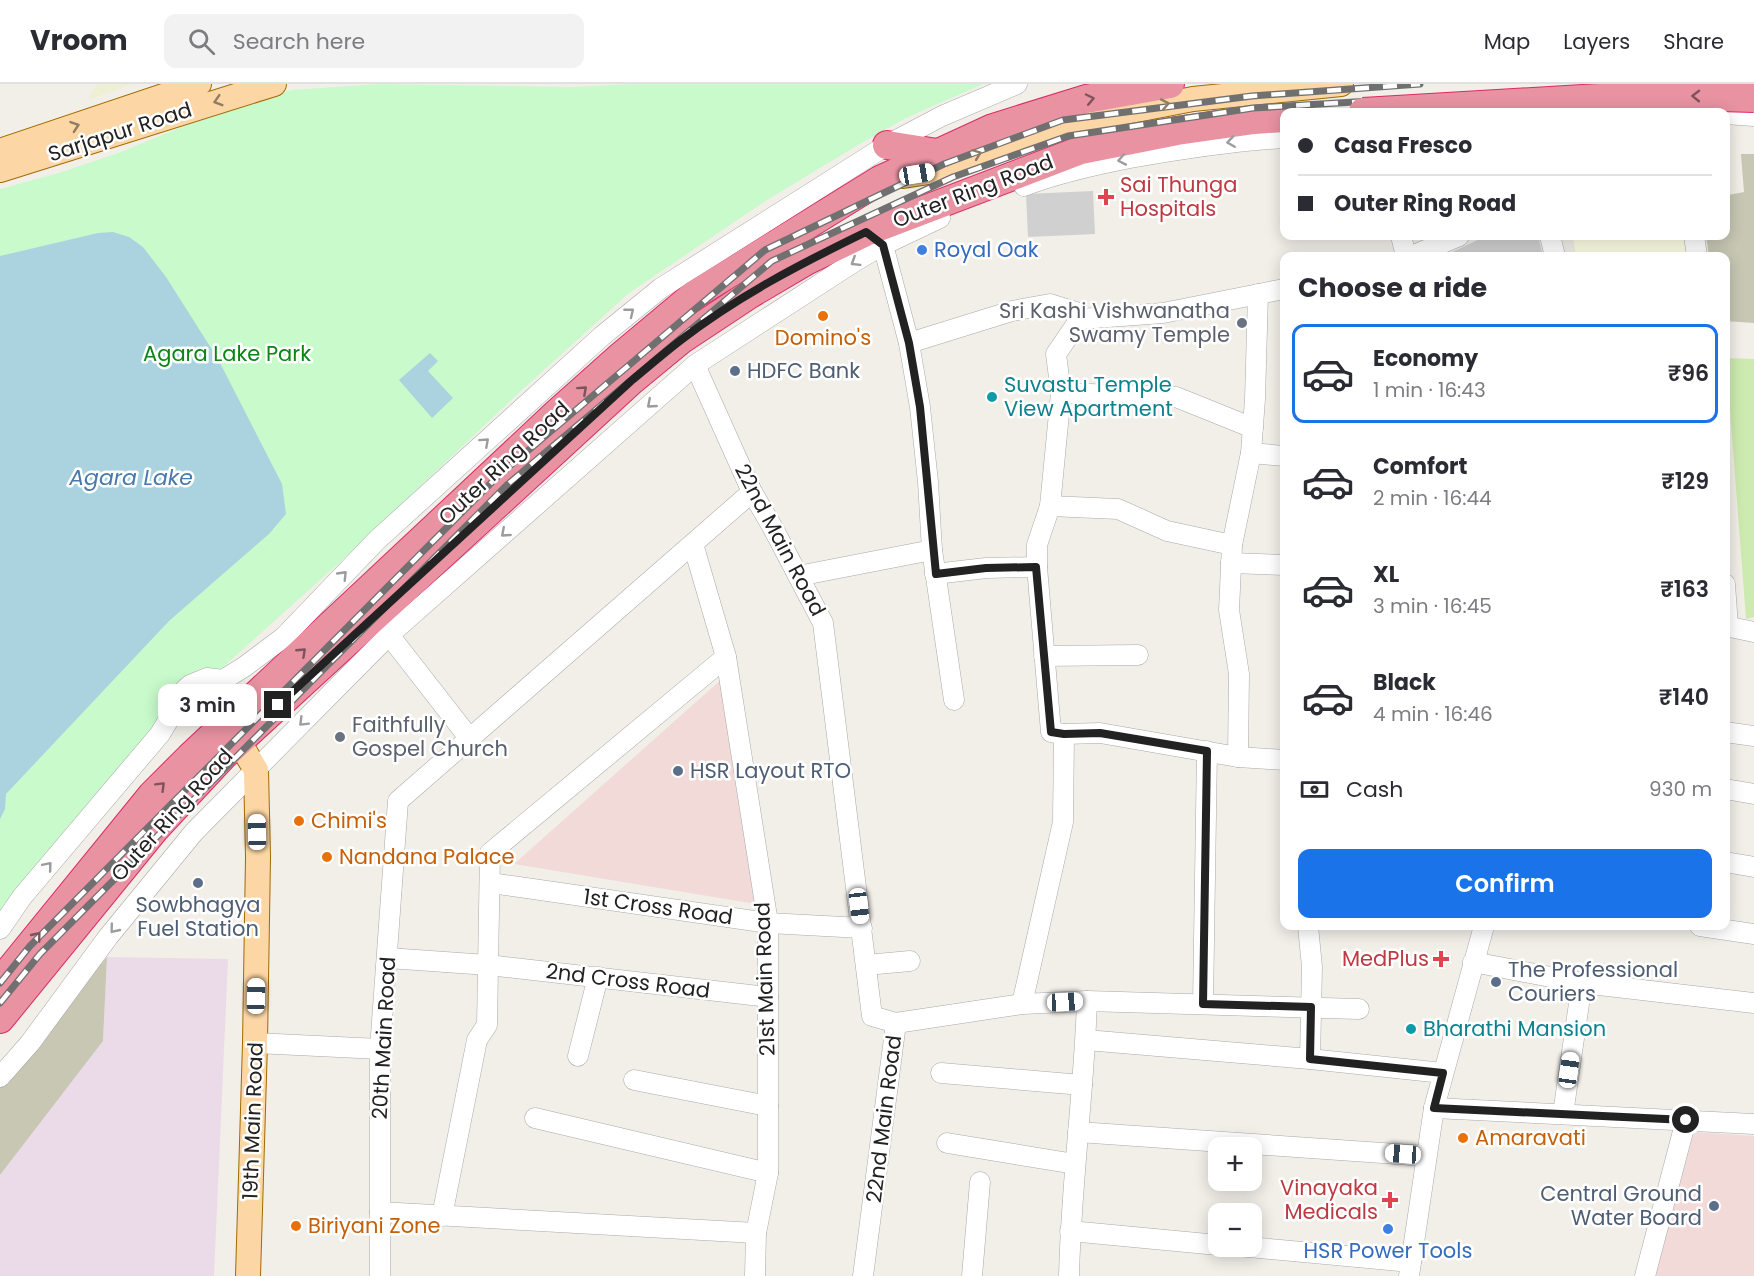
<!DOCTYPE html>
<html lang="en">
<head>
<meta charset="utf-8">
<style>
  :root { --surface:#fff; --page:#f2f2f3; --text:#2b2b33; --muted:#7c7c81; --line:#e1e1e2; --accent:#1a73e8 }
  body { margin:0; font-family:Poppins,sans-serif; background:var(--page); color:var(--text); height:100vh; display:flex; flex-direction:column; font-size:22px; white-space:nowrap }
  * { box-sizing:border-box; margin:0 }
  p { font-size:20px; color:var(--muted) }
  .icon { flex:none; width:33px; height:33px; fill:none; stroke:currentColor; stroke-width:2; stroke-linecap:round; stroke-linejoin:round }
  .map { position:relative; flex:1; overflow:hidden }
  .sheet { position:absolute; left:1280px; top:168px; width:450px; height:678px; display:flex; flex-direction:column; background:var(--surface); border-radius:12px; box-shadow:0 3px 15px #0003 }
  .sheet>* { flex:none }
  .top-card { position:absolute; left:1280px; top:24px; width:450px; height:132px; border-radius:12px; box-shadow:0 3px 15px #0003; display:grid; align-content:center; height:132px; padding:0 18px; background:var(--surface) }
  .tools { position:absolute; left:1208px; top:1053px; display:grid; gap:12px }
  .tools a { display:grid; place-items:center; width:54px; height:54px; border-radius:12px; background:var(--surface); box-shadow:0 3px 15px #0003; font-size:30px }
  .end { position:absolute; width:27px; height:27px; margin:-14px; border:8px solid #222; background:#fff; box-shadow:0 0 0 3px #fff }
  .from { border-radius:50% }
  .bubble { position:absolute; height:42px; border-radius:12px; background:var(--surface); box-shadow:0 3px 15px #0003; font-size:20px; font-weight:600; line-height:42px; text-align:center }
  .car { position:absolute; width:18px; height:36px; margin:-18px -9px; border-radius:8px; box-shadow:0 0 4px 2px #0007; background:linear-gradient(#fff 24%,#345 0 40%,#fff 0 76%,#345 0 86%,#fff 0) }
  .top-card b { display:flex; align-items:center; gap:21px; height:57px; font-size:22px }
  .top-card b+b { border-top:2px solid var(--line) }
  .top-card i { width:15px; height:15px; background:var(--text) }
  ul { padding:0; list-style:none }
  li { display:flex; align-items:center; gap:18px; height:99px; margin:0 12px 9px; padding:0 6px; border:3px solid transparent; border-radius:12px }
  li div { flex:1 }
  li b { display:block; font-size:22px }
  li em { font-style:normal; font-weight:600 }
  li.selected { border-color:var(--accent) }
  li>.icon { width:54px; height:54px; stroke-width:1.5 }
  h2 { padding:0 18px; font-size:27px; line-height:72px }
  .pay { display:flex; align-items:center; gap:15px; height:66px; padding:0 18px; font-size:22px }
  .pay p { margin-inline-start:auto }
  .primary-button { display:flex; gap:12px; margin-top:auto; padding:12px 18px }
  .primary-button a { flex:1; height:69px; border-radius:12px; background:var(--accent); color:#fff; font-size:24px; font-weight:600; line-height:69px; text-align:center }
  header { display:flex; align-items:center; gap:36px; box-sizing:border-box; height:84px; padding:0 30px; background:var(--surface); border-bottom:2px solid var(--line) }
  header strong { font-size:28px }
  nav { display:flex; gap:33px; margin-inline-start:auto; font-size:21px }
  .search { width:420px; height:54px; background:var(--page); display:flex; align-items:center; gap:15px; box-sizing:border-box; padding:0 21px; border-radius:12px; color:var(--muted); font-size:22px }
  .map>svg:first-child { display:block }
</style>
</head>
<body>
<header>
<strong>Vroom</strong>
<div class="search"><svg class="icon" aria-label="search" viewBox="0 0 24 24"><circle cx="10" cy="10" r="6"/><path d="M15 15l6 6"/></svg>Search here</div>
<nav><a>Map</a><a>Layers</a><a>Share</a></nav>
</header>
<div class="map">
<svg width="1754" height="1192" viewBox="0 0 1754 1192">
  <rect width="100%" height="100%" fill="#f2efe9"/>
  <!-- commercial -->
  <g fill="#f2dad9">
    <polygon points="723,594 756,820 514,780"/>
    <polygon points="1694,1048 1754,1052 1754,1192 1655,1192"/>
  </g>
  <!-- industrial -->
  <polygon fill="#ebdbe8" points="107,873 228,875 214,1192 0,1192 0,1091 103,957"/>
  <!-- education -->
  <polygon fill="#ffffe5" points="1580,152 1685,152 1687,172 1576,172 1573,153"/>
  <!-- religious -->
  <g fill="#d0d0d0">
    <polygon points="1093,107 1095,150 1028,153 1026,110"/>
    <polygon points="1486,152 1538,152 1543,172 1449,172 1448,170"/>
  </g>
  <!-- construction -->
  <g fill="#c7c7b4">
    <polygon points="1741,70 1754,70 1754,239 1725,237 1725,172 1709,172 1706,152 1725,152 1725,120 1729,120 1728,111 1744,108"/>
    <polygon points="107,873 103,957 0,1091 0,1001"/>
  </g>
  <!-- farmland -->
  <polygon fill="#eef0d5" points="97,0 134,0 88,16"/>
  <!-- grass -->
  <polygon fill="#cdebb0" points="1726,274 1754,275 1754,533 1746,535"/>
  <!-- park -->
  <polygon fill="#c8facc" points="379,0 573,3 633,0 983,0 906,34 858,61 767,116 629,209 523,305 339,479 221,585 201,584 181,595 165,612 160,626 158,643 0,834 0,105 62,88 121,68 184,42 291,6"/>
  <!-- water -->
  <g fill="#aad3df">
    <polygon points="113,148 129,153 143,163 166,193 218,275 282,400 286,430 269,450 169,537 6,710 5,725 0,735 0,172 98,149"/>
    <polygon points="430,269 438,277 428,287 453,314 432,334 399,296"/>
  </g>
  <g fill="none" stroke-linecap="round" stroke-linejoin="round">
    <!-- minor casing -->
    <g stroke="#a9a9a9" stroke-width="21">
      <g id="minor">
        <polyline points="1725,30 1754,32"/>
        <path d="M1024 102C1058 89 1094 81 1130 74 1181 65 1232 57 1284 54"/>
        <polyline points="1401,152 1406,172"/>
        <polyline points="1550,152 1555,172"/>
        <polyline points="1694,152 1697,172"/>
        <polyline points="873,154 883,161 909,259 920,323 928,398 932,466 954,616"/>
        <polyline points="1412,172 1459,152"/>
        <polyline points="1080,235 1056,270 1061,309 1050,422 1037,461 1037,483 1051,648 1064,650 1100,649 1238,673 1284,676"/>
        <polyline points="1080,235 1163,229 1284,205"/>
        <polyline points="909,259 1012,227 1050,220 1076,228 1080,235"/>
        <polyline points="695,281 752,408 773,444 823,539 872,932 896,939 863,1192"/>
        <polyline points="1061,309 1176,313 1253,344"/>
        <polyline points="1251,369 1284,372"/>
        <polyline points="1050,422 1118,425 1167,447 1232,461"/>
        <polyline points="693,460 726,573 768,839 768,1089 756,1149 755,1192"/>
        <polyline points="1231,479 1284,481"/>
        <polyline points="935,490 986,484 1037,483"/>
        <polyline points="798,492 932,466"/>
        <polyline points="1725,500 1728,543"/>
        <polyline points="1725,542 1754,548"/>
        <polyline points="389,551 470,655"/>
        <polyline points="1044,572 1138,571"/>
        <polyline points="1725,648 1754,652"/>
        <polyline points="1238,673 1239,590 1229,526 1232,461 1251,369 1255,315 1258,210"/>
        <polyline points="1725,705 1754,710"/>
        <polyline points="1725,778 1754,783"/>
        <polyline points="491,799 768,839 862,844"/>
        <polyline points="1308,842 1312,883 1310,975"/>
        <polyline points="1700,842 1754,850"/>
        <polyline points="0,845 22,813 160,650 169,635 178,612 190,601 207,594 223,596 244,583 284,553 377,456 602,252 661,204 887,61 942,32 1017,0"/>
        <polyline points="388,874 488,881 768,913"/>
        <polyline points="1473,878 1582,899 1754,919"/>
        <polyline points="866,881 910,877"/>
        <polyline points="1022,920 1063,738 1064,650"/>
        <polyline points="1203,920 1207,667"/>
        <polyline points="896,939 1022,920 1087,917 1359,925"/>
        <polyline points="1086,956 1310,975 1443,989"/>
        <polyline points="255,959 380,965"/>
        <polyline points="578,972 598,893"/>
        <polyline points="941,989 1082,1001"/>
        <polyline points="0,993 30,959 108,853 194,748 389,551 695,281 857,176 883,161 940,134"/>
        <polyline points="634,996 768,1022"/>
        <polyline points="1434,1024 1754,1040"/>
        <polyline points="1563,1030 1582,899"/>
        <polyline points="535,1034 768,1089"/>
        <polyline points="1078,1048 1426,1072"/>
        <polyline points="947,1059 1075,1080"/>
        <polyline points="380,1128 756,1149"/>
        <polyline points="442,1132 477,956 487,941 490,769 726,573"/>
        <polyline points="1070,1147 1218,1161"/>
        <polyline points="1238,1162 1411,1178"/>
        <polyline points="380,1192 380,965 398,717 752,408"/>
        <polyline points="972,1192 980,1098"/>
        <path d="M1069 1192C1071 1100 1084 1009 1087 917"/>
        <polyline points="1409,1192 1434,1024 1484,842"/>
        <polyline points="1645,1192 1686,1036"/>
      </g>
    </g>
    <!-- major casing -->
    <g stroke="#a06b00" stroke-width="26">
      <g id="major">
        <polyline points="0,67 199,0"/>
        <polyline points="0,86 274,0"/>
        <polyline points="903,92 935,87 1039,48 1079,37 1193,15 1341,0"/>
        <polyline points="226,647 239,658 256,686 258,773 255,959 248,1192"/>
      </g>
    </g>
    <!-- highway casing -->
    <g stroke="#dc2a67" stroke-width="30">
      <g id="highway">
        <polyline points="887,61 937,69"/>
        <polyline points="0,898 152,711 190,673 556,330 621,272 694,211 880,96 993,44 1086,15 1170,0"/>
        <polyline points="0,935 155,745 223,672 631,297 682,255 750,210 806,177 866,148 1081,66 1177,47 1254,36 1284,34"/>
      </g>
    </g>
    <!-- minor -->
    <use href="#minor" stroke="#fff" stroke-width="20"/>
    <!-- major -->
    <use href="#major" stroke="#fcd6a4" stroke-width="24"/>
    <!-- highway -->
    <use href="#highway" stroke="#e892a2" stroke-width="28"/>
    <!-- rail casing -->
    <g stroke="#707070" stroke-width="7">
      <g id="rail">
        <polyline points="0,899 30,862 498,392 765,166 944,80 1063,36 1252,12 1420,0"/>
        <polyline points="0,919 40,870 507,401 772,177 953,93 1068,52 1253,24 1523,8 1754,1"/>
      </g>
    </g>
    <!-- rail -->
    <use href="#rail" stroke="#fff" stroke-width="4.5" stroke-dasharray="14" stroke-linecap="butt"/>
    <!-- highway-bridge casing -->
    <g stroke="#dc2a67" stroke-width="30" stroke-linecap="butt">
      <polyline id="highway-bridge" points="1363,28 1650,11 1754,14"/>
    </g>
    <!-- highway-bridge -->
    <use href="#highway-bridge" stroke="#e892a2" stroke-width="28"/>
  </g>
  <!-- one-way arrows -->
  <defs><path id="oneway-chevron" d="M-2-3.5L2.5 0L-2 3.5" fill="none" stroke-width="1.6" stroke-linecap="round" stroke-linejoin="round" transform="scale(1.5)"/></defs>
  <g stroke="#7b545c">
    <use href="#oneway-chevron" transform="translate(1696 12) rotate(-179)"/>
    <use href="#oneway-chevron" transform="translate(1090 15) rotate(-12)"/>
    <use href="#oneway-chevron" transform="translate(583 306) rotate(-42)"/>
    <use href="#oneway-chevron" transform="translate(302 568) rotate(-43)"/>
    <use href="#oneway-chevron" transform="translate(161 702) rotate(-45)"/>
    <use href="#oneway-chevron" transform="translate(37 852) rotate(-51)"/>
  </g>
  <g stroke="#8f7c63">
    <use href="#oneway-chevron" transform="translate(218 17) rotate(163)"/>
    <use href="#oneway-chevron" transform="translate(1165 20) rotate(-11)"/>
    <use href="#oneway-chevron" transform="translate(75 42) rotate(-19)"/>
    <use href="#oneway-chevron" transform="translate(977 70) rotate(-21)"/>
  </g>
  <g stroke="#9c9c9c">
    <use href="#oneway-chevron" transform="translate(1231 58) rotate(172)"/>
    <use href="#oneway-chevron" transform="translate(1122 76) rotate(169)"/>
    <use href="#oneway-chevron" transform="translate(855 178) rotate(148)"/>
    <use href="#oneway-chevron" transform="translate(630 228) rotate(-39)"/>
    <use href="#oneway-chevron" transform="translate(651 320) rotate(139)"/>
    <use href="#oneway-chevron" transform="translate(485 358) rotate(-42)"/>
    <use href="#oneway-chevron" transform="translate(505 449) rotate(139)"/>
    <use href="#oneway-chevron" transform="translate(343 491) rotate(-46)"/>
    <use href="#oneway-chevron" transform="translate(303 638) rotate(135)"/>
    <use href="#oneway-chevron" transform="translate(48 782) rotate(-50)"/>
    <use href="#oneway-chevron" transform="translate(114 845) rotate(129)"/>
  </g>
  <g fill="none" stroke-linecap="round" stroke-linejoin="round">
    <!-- route -->
    <path stroke="#222" stroke-width="8" d="M278 621 631 297C648 283 664 269 681 256 738 212 802 179 866 148L883 161 909 259 920 323 936 490 986 484 1036 483 1051 648 1064 650 1100 649 1207 667 1203 920 1311 923 1310 975 1443 989 1434 1024 1686 1036"/>
  </g>
  <!-- markers -->
  <g fill="#e0444e" stroke="#fff" stroke-width="2">
    <path d="M1103 104h6v6h6v6h-6v6h-6v-6h-6v-6h6z"/>
    <path d="M1438 866h6v6h6v6h-6v6h-6v-6h-6v-6h6z"/>
    <path d="M1387 1107h6v6h6v6h-6v6h-6v-6h-6v-6h6z"/>
  </g>
  <g fill="#3f7fe0" stroke="#fff" stroke-width="2">
    <circle cx="922" cy="166" r="6"/>
    <circle cx="1388" cy="1145" r="6"/>
  </g>
  <g fill="#e8710a" stroke="#fff" stroke-width="2">
    <circle cx="823" cy="232" r="6"/>
    <circle cx="299" cy="737" r="6"/>
    <circle cx="327" cy="773" r="6"/>
    <circle cx="1463" cy="1054" r="6"/>
    <circle cx="296" cy="1142" r="6"/>
  </g>
  <g fill="#6b7280" stroke="#fff" stroke-width="2">
    <circle cx="1242" cy="239" r="6"/>
    <circle cx="340" cy="653" r="6"/>
  </g>
  <g fill="#5c6f8a" stroke="#fff" stroke-width="2">
    <circle cx="735" cy="287" r="6"/>
    <circle cx="678" cy="687" r="6"/>
    <circle cx="198" cy="799" r="6"/>
    <circle cx="1496" cy="898" r="6"/>
    <circle cx="1714" cy="1122" r="6"/>
  </g>
  <g fill="#0f9aa8" stroke="#fff" stroke-width="2">
    <circle cx="992" cy="313" r="6"/>
    <circle cx="1411" cy="945" r="6"/>
  </g>
  <g text-anchor="middle" stroke-width="5" stroke-linejoin="round" paint-order="stroke">
    <!-- street labels -->
    <g font-size="21" fill="#222" stroke="#fff">
      <text transform="translate(120 48) rotate(-18)" y="7">Sarjapur Road</text>
      <text transform="translate(973 107) rotate(-21)" y="7">Outer Ring Road</text>
      <text transform="translate(504 379) rotate(-43)" y="7">Outer Ring Road</text>
      <text transform="translate(780 456) rotate(62)" y="7">22nd Main Road</text>
      <text transform="translate(172 731) rotate(-48)" y="7">Outer Ring Road</text>
      <text transform="translate(658 823) rotate(8)" y="7">1st Cross Road</text>
      <text transform="translate(765 895) rotate(-92)" y="7">21st Main Road</text>
      <text transform="translate(628 897) rotate(7)" y="7">2nd Cross Road</text>
      <text transform="translate(384 954) rotate(-87)" y="7">20th Main Road</text>
      <text transform="translate(884 1035) rotate(-83)" y="7">22nd Main Road</text>
      <text transform="translate(253 1037) rotate(-88)" y="7">19th Main Road</text>
    </g>
    <!-- health labels -->
    <g font-size="21" fill="#be3a42" stroke="#fff" text-anchor="end">
      <text x="1120" y="108" text-anchor="start">Sai Thunga<tspan x="1120" dy="24">Hospitals</tspan></text>
      <text x="1429" y="882">MedPlus</text>
      <text x="1378" y="1111">Vinayaka<tspan x="1378" dy="24">Medicals</tspan></text>
    </g>
    <!-- shop labels -->
    <g font-size="21" fill="#366cbe" stroke="#fff" text-anchor="start">
      <text x="934" y="173">Royal Oak</text>
      <text x="1388" y="1174" text-anchor="middle">HSR Power Tools</text>
    </g>
    <!-- worship labels -->
    <g font-size="21" fill="#5b616d" stroke="#fff" text-anchor="end">
      <text x="1230" y="234">Sri Kashi Vishwanatha<tspan x="1230" dy="24">Swamy Temple</tspan></text>
      <text x="352" y="648" text-anchor="start">Faithfully<tspan x="352" dy="24">Gospel Church</tspan></text>
    </g>
    <!-- food labels -->
    <g font-size="21" fill="#c56008" stroke="#fff" text-anchor="start">
      <text x="823" y="261" text-anchor="middle">Domino's</text>
      <text x="311" y="744">Chimi's</text>
      <text x="339" y="780">Nandana Palace</text>
      <text x="1475" y="1061">Amaravati</text>
      <text x="308" y="1149">Biriyani Zone</text>
    </g>
    <!-- park labels -->
    <g font-size="21" fill="#0c8416" stroke="#fff">
      <text x="227" y="277">Agara Lake Park</text>
    </g>
    <!-- service labels -->
    <g font-size="21" fill="#4e5e75" stroke="#fff" text-anchor="start">
      <text x="747" y="294">HDFC Bank</text>
      <text x="690" y="694">HSR Layout RTO</text>
      <text x="198" y="828" text-anchor="middle">Sowbhagya<tspan x="198" dy="24">Fuel Station</tspan></text>
      <text x="1508" y="893">The Professional<tspan x="1508" dy="24">Couriers</tspan></text>
      <text x="1702" y="1117" text-anchor="end">Central Ground<tspan x="1702" dy="24">Water Board</tspan></text>
    </g>
    <!-- culture labels -->
    <g font-size="21" fill="#0d838f" stroke="#fff" text-anchor="start">
      <text x="1004" y="308">Suvastu Temple<tspan x="1004" dy="24">View Apartment</tspan></text>
      <text x="1423" y="952">Bharathi Mansion</text>
    </g>
    <!-- water labels -->
    <g font-size="22" font-style="italic" fill="#4a7aab" stroke="#fff">
      <text x="131" y="401">Agara Lake</text>
    </g>
  </g>
</svg>
<div class="tools">
<a>+</a>
<a>−</a>
</div>
<i class="end from" style="left:1686px;top:1036px"></i>
<i class="end" style="left:278px;top:621px"></i>
<div class="bubble" style="left:158px;top:600px;width:99px">3 min</div>
<i class="car" style="left:917px;top:90px;rotate:80deg"></i>
<i class="car" style="left:257px;top:748px;rotate:359deg"></i>
<i class="car" style="left:859px;top:822px;rotate:173deg"></i>
<i class="car" style="left:256px;top:912px;rotate:1deg"></i>
<i class="car" style="left:1065px;top:918px;rotate:87deg"></i>
<i class="car" style="left:1569px;top:986px;rotate:8deg"></i>
<i class="car" style="left:1403px;top:1070px;rotate:274deg"></i>
<div class="top-card">
<b><i class="from"></i>Casa Fresco</b>
<b><i></i>Outer Ring Road</b>
</div>
<section class="sheet">
<h2>Choose a ride</h2>
<ul>
<li class="selected"><svg class="icon" aria-label="car" viewBox="0 0 24 24"><path d="M5 17H2v-5l4-1 3-4h7l3 4 3 1v5h-3M9 17h6M6 11h13"/><circle cx="7" cy="17" r="2"/><circle cx="17" cy="17" r="2"/></svg><div><b>Economy</b><p>1 min · 16:43</p></div><em>₹96</em></li>
<li><svg class="icon" aria-label="car" viewBox="0 0 24 24"><path d="M5 17H2v-5l4-1 3-4h7l3 4 3 1v5h-3M9 17h6M6 11h13"/><circle cx="7" cy="17" r="2"/><circle cx="17" cy="17" r="2"/></svg><div><b>Comfort</b><p>2 min · 16:44</p></div><em>₹129</em></li>
<li><svg class="icon" aria-label="car" viewBox="0 0 24 24"><path d="M5 17H2v-5l4-1 3-4h7l3 4 3 1v5h-3M9 17h6M6 11h13"/><circle cx="7" cy="17" r="2"/><circle cx="17" cy="17" r="2"/></svg><div><b>XL</b><p>3 min · 16:45</p></div><em>₹163</em></li>
<li><svg class="icon" aria-label="car" viewBox="0 0 24 24"><path d="M5 17H2v-5l4-1 3-4h7l3 4 3 1v5h-3M9 17h6M6 11h13"/><circle cx="7" cy="17" r="2"/><circle cx="17" cy="17" r="2"/></svg><div><b>Black</b><p>4 min · 16:46</p></div><em>₹140</em></li>
</ul>
<div class="pay"><svg class="icon" aria-label="cash" viewBox="0 0 24 24"><path d="M3 7h18v10H3z"/><circle cx="12" cy="12" r="2"/></svg>Cash<p>930 m</p></div>
<div class="primary-button"><a>Confirm</a></div>
</section>
</div>
</body>
</html>
